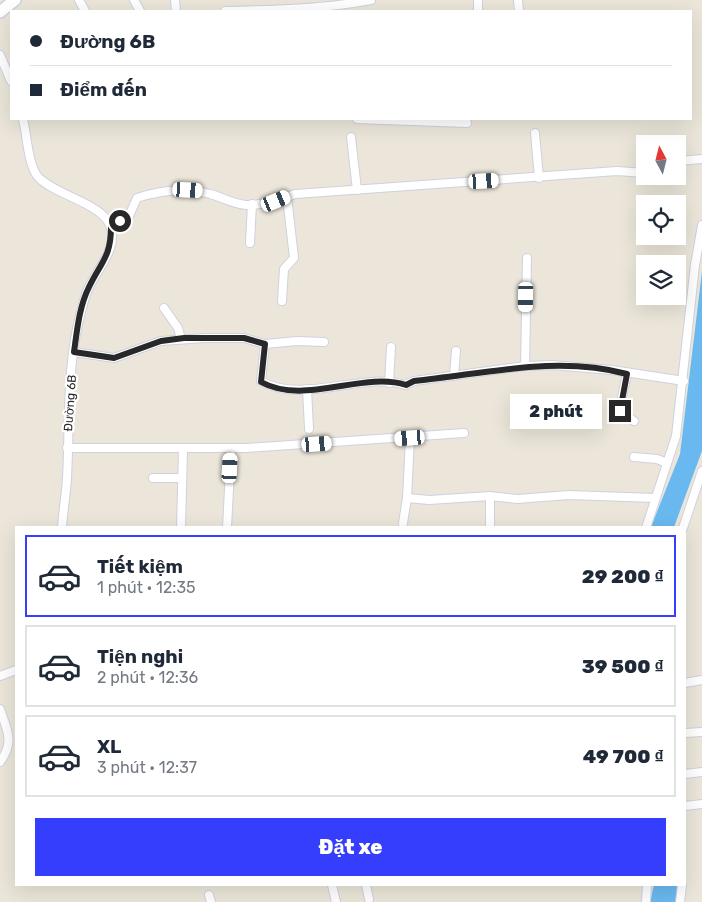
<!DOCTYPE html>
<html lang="vi">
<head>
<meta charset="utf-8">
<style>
  :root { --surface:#fff; --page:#f6f6f7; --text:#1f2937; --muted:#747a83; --line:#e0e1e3; --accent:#353efd }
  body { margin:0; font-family:Rubik,sans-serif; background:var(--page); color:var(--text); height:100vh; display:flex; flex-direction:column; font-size:19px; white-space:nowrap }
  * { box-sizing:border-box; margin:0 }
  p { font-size:16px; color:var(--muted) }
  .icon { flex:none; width:28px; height:28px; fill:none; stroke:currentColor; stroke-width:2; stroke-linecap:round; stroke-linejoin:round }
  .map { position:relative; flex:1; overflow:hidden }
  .drawer { position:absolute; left:15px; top:526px; width:671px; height:360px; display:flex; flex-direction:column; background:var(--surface); border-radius:0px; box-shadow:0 5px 20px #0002 }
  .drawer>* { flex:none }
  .guide { position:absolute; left:10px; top:10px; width:682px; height:110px; border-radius:0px; box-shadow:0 5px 20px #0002; display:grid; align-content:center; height:110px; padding:0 20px; background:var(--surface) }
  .needle { width:32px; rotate:353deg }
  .fabs { position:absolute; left:636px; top:135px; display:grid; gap:10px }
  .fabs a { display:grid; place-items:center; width:50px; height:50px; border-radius:0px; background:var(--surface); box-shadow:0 5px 20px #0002; font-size:25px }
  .end { position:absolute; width:22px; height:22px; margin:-11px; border:6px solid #282828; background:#fff; box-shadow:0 0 0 2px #fff }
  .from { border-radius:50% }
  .bubble { position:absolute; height:35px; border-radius:0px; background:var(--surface); box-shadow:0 5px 20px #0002; font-size:16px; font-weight:800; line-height:35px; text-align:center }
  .car { position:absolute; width:15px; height:30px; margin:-15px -8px; border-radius:6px; box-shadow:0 0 4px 1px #0007; background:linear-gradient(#fff 24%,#345 0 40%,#fff 0 76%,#345 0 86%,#fff 0) }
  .guide b { display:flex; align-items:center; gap:18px; height:48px; font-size:19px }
  .guide b+b { border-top:1px solid var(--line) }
  .guide i { width:12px; height:12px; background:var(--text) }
  ul { padding:9px 0 0; list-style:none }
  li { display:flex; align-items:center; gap:15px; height:82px; margin:0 10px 8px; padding:0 10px; border:2px solid var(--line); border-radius:0px }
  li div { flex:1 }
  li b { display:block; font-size:19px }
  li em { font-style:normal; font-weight:800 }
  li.on { border-color:var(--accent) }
  li>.icon { width:45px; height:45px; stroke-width:1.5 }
  .button { display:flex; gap:10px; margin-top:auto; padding:10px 20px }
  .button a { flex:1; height:58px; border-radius:0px; background:var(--accent); color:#fff; font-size:20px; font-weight:800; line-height:58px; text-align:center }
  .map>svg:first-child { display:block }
</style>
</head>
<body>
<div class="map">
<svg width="702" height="902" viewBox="0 0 702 902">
  <rect width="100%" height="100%" fill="#ebe6d9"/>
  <!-- water -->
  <g fill="#69b9f0">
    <polygon points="702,271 702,451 674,527 651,527 680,454"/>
    <polygon points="654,885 680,885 678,902 650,902"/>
  </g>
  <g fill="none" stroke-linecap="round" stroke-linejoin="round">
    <!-- street casing -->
    <g stroke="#cfd0e2" stroke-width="10">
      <g id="street">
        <polyline points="79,0 85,11"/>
        <polyline points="134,0 140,11"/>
        <polyline points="175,0 176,11"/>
        <polyline points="478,0 478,11"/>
        <polyline points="518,0 519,11"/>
        <path d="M225 11C274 10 323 9 371 0"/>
        <polyline points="0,55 11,81"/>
        <path d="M23 119C27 135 28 165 38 177 55 195 101 203 110 225 119 247 98 268 89 287 85 295 83 304 81 312 66 366 70 423 67 478 66 495 63 511 62 528"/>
        <polyline points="357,119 467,123"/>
        <polyline points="535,133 539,178"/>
        <polyline points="351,137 357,190"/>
        <polyline points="678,161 702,159"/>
        <path d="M111 227 129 216 137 198C161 190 185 187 210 194 222 197 233 204 246 205 264 205 279 200 295 194L617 171 645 173"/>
        <polyline points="250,243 252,204"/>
        <polyline points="282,301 284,269 294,258 287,197"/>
        <polyline points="164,308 178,328 181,339"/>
        <path d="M265 344 261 381C302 405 365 371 405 385L414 381 525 366 552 365 612 370 684 381"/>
        <polyline points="74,352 114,358 161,341 205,338 244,338 265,344 297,341 324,342"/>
        <polyline points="525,366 527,258"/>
        <polyline points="627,374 619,411 634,421"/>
        <polyline points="454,376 456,351"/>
        <polyline points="389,383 391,347"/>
        <polyline points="307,389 309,429"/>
        <polyline points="67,448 246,448 464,433"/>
        <polyline points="634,457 657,459 667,463"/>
        <polyline points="153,478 182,478"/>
        <polyline points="407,498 429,500 490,496 517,499 569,495 655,498"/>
        <polyline points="403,523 407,498 410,438"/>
        <polyline points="181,528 183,449"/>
        <polyline points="227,528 231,449"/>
        <polyline points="490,528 490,496"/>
        <polyline points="646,528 676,436 695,265 702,225"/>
        <polyline points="683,528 702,471"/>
        <polyline points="0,676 16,670"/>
        <polyline points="685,683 702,680"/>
        <path d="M0 709C7 730 15 742 0 762"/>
        <polyline points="685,733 702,732"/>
        <polyline points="685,774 702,772"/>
        <polyline points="685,806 702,804"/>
        <polyline points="332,885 336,902"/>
        <polyline points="366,885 369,899"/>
        <polyline points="209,895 211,902"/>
        <polyline points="646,902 647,885"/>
        <polyline points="680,902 682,885"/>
      </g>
    </g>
    <!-- secondary casing -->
    <g stroke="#cfd0e2" stroke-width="14">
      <polyline id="secondary" points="0,12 15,0"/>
    </g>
    <!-- street -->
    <use href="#street" stroke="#fff" stroke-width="8"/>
    <!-- secondary -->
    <use href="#secondary" stroke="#fff" stroke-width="11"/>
  </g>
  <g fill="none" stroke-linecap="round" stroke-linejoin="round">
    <!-- route -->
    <path stroke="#282828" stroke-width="6" d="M120 221 111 227C111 257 101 262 89 287 79 307 77 331 74 352L114 358 161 341 184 338H244L265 344 261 382C304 406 363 371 406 385L414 381C485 374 556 355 627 374L620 411"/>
  </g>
  <g text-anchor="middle" stroke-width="4.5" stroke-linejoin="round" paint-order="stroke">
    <!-- street labels -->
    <g font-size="12" fill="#282828" stroke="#fff">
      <text transform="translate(70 403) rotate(-86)" y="4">Đường 6B</text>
    </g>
  </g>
</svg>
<div class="fabs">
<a><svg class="needle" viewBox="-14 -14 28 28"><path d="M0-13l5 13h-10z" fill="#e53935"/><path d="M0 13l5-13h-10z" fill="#747a83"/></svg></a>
<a><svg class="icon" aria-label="locate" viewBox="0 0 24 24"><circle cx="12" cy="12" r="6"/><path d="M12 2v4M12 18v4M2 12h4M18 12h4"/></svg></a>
<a><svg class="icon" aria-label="layers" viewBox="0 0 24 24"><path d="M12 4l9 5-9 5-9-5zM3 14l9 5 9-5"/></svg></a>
</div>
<i class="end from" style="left:120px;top:221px"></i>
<i class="end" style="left:620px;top:411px"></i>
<div class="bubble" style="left:510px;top:394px;width:92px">2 phút</div>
<i class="car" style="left:484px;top:181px;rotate:87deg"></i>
<i class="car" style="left:188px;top:190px;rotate:93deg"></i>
<i class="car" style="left:276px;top:201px;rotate:68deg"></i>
<i class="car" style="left:526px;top:297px;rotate:181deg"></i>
<i class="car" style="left:410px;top:438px;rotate:266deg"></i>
<i class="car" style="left:317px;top:444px;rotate:86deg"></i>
<i class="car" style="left:230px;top:468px;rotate:3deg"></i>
<div class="guide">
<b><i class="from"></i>Đường 6B</b>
<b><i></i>Điểm đến</b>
</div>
<section class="drawer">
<ul>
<li class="on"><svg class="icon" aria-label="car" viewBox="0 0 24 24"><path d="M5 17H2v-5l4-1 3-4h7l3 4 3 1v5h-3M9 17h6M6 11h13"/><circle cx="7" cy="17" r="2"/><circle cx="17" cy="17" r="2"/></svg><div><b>Tiết kiệm</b><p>1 phút · 12:35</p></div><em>29 200 ₫</em></li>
<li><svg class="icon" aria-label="car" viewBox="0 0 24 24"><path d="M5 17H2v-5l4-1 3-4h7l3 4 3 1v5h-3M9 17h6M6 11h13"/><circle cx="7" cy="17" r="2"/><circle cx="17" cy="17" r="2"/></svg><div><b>Tiện nghi</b><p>2 phút · 12:36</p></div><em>39 500 ₫</em></li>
<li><svg class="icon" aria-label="car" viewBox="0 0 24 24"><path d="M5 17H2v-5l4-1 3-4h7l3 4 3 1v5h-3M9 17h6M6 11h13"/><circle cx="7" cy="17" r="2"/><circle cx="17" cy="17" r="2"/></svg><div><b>XL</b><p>3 phút · 12:37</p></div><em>49 700 ₫</em></li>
</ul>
<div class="button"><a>Đặt xe</a></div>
</section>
</div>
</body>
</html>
